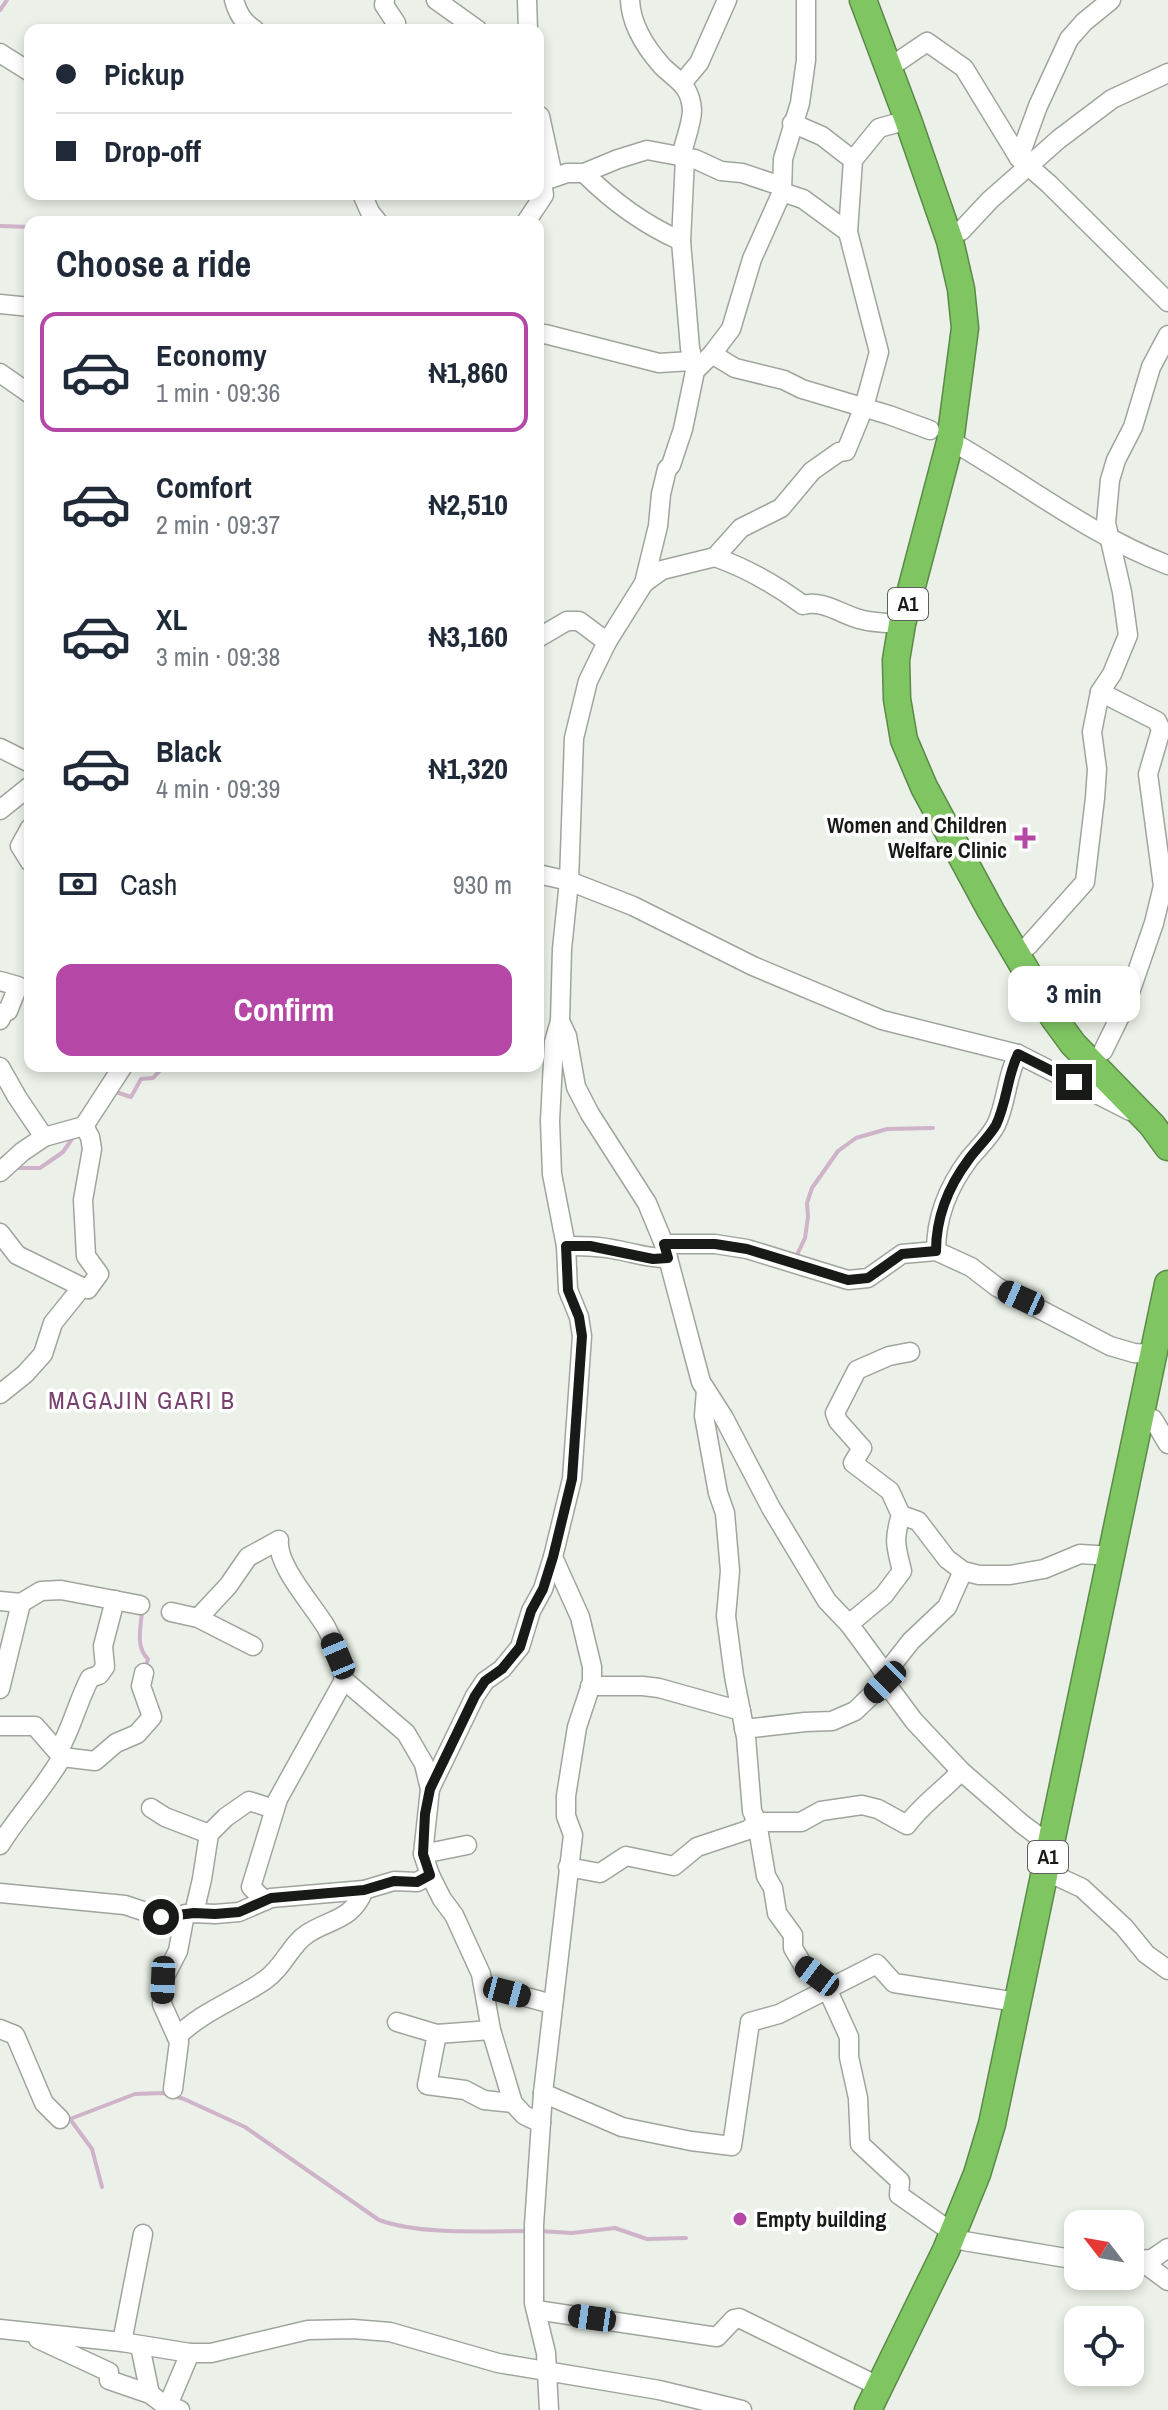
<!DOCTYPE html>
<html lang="en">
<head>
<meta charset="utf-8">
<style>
  :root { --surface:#fff; --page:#f2f2f3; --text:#1f2937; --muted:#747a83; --line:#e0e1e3; --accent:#b547a6 }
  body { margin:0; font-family:"Archivo Narrow",sans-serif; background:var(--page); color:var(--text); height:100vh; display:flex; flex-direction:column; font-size:30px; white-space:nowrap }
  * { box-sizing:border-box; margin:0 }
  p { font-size:26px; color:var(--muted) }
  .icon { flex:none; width:44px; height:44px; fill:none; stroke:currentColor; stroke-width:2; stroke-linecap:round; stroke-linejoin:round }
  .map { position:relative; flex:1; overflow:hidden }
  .drawer { position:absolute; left:24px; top:216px; width:520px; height:856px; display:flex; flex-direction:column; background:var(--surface); border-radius:16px; box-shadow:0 4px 12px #0003 }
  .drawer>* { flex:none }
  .top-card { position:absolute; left:24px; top:24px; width:520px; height:176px; border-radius:16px; box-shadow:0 4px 12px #0003; display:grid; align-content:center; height:176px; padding:0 32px; background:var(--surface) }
  .needle { width:52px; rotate:301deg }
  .fabs { position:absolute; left:1064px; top:2210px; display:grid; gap:16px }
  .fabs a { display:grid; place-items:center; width:80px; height:80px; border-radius:16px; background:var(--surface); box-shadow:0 4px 12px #0003; font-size:40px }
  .end { position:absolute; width:36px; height:36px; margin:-18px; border:10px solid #181a17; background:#fff; box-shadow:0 0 0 4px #fff }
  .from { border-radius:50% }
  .bubble { position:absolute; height:56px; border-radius:16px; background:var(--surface); box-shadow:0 4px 12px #0003; font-size:26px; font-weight:700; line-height:56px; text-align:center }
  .car { position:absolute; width:24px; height:48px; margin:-24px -12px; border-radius:10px; box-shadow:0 0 6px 2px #0007; background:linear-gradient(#222 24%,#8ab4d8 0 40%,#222 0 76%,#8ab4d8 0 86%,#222 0) }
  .top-card b { display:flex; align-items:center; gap:28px; height:76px; font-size:30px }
  .top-card b+b { border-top:2px solid var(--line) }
  .top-card i { width:20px; height:20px; background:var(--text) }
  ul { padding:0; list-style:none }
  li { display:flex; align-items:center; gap:24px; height:120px; margin:0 16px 12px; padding:0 16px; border:4px solid transparent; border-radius:16px }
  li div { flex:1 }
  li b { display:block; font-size:30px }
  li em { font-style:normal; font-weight:700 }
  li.on { border-color:var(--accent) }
  li>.icon { width:72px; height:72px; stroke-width:1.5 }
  h2 { padding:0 32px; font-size:36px; line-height:96px }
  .pay { display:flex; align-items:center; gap:20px; height:88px; padding:0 32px; font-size:30px }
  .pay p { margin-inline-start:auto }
  .button { display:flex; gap:16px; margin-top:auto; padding:16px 32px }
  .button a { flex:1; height:92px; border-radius:16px; background:var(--accent); color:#fff; font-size:32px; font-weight:700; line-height:92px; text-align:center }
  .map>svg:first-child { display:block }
</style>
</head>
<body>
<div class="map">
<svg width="1168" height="2410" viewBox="0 0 1168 2410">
  <rect width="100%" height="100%" fill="#ebf1e8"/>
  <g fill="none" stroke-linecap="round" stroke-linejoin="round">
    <!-- stream -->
    <g stroke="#cfb3c9" stroke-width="4">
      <polyline points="0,10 7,0"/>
      <polyline points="0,226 30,227"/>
      <polyline points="116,1092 131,1097 141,1079 153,1078 164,1066"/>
      <polyline points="15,1168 40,1168 63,1152 72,1139"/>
      <polyline points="796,1257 805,1238 808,1217 807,1203 812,1188 838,1151 856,1138 887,1129 933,1128"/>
      <path d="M142 1611C141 1627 135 1647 148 1659L146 1666"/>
      <path d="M67 2116 70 2119 135 2094 163 2093 184 2099 245 2127 379 2220C420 2235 486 2231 530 2231"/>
      <polyline points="70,2119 92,2149 102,2187"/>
      <polyline points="539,2231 572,2233 615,2228 647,2239 686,2238"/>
    </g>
    <!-- minor casing -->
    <g stroke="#9fa59c" stroke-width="21">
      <g id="minor">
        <path d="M234 0C238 14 243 22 255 30"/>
        <polyline points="385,0 384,5 396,23 397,30"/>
        <polyline points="436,0 478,30"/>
        <polyline points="527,0 528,30"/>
        <path d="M630 0C631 24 646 48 662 66 677 81 690 84 692 110 692 123 685 140 682 153L685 159 681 241 690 348 695 371"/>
        <polyline points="1111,0 1084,22 1069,39 1038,106 1019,158 1049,184 1168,302"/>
        <polyline points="0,53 30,72"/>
        <polyline points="899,61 927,42 964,68 1019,158"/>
        <polyline points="683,82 699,63 727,0"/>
        <polyline points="540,116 553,176"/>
        <polyline points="792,123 822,136 853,160"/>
        <path d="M584 173C612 201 645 225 681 241"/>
        <polyline points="538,183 567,173 584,173 618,159 647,150 695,159 721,171 742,173 781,186"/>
        <polyline points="782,192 803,199 848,232"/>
        <polyline points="362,194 370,212 378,222"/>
        <polyline points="526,222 544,195 542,182"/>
        <polyline points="961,231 990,200 1059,139 1112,99 1168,73"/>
        <polyline points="0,304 30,307"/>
        <polyline points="538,335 545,334 659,363 691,361"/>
        <polyline points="712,354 735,368 784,380 802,389 889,415 930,430"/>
        <polyline points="0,373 30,394"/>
        <path d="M958 445C1027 485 1092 536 1168 565"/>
        <path d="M715 557C748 569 775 584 803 605 824 599 843 616 863 620 876 623 889 623 902 624"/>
        <polyline points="644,583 662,570 715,557 741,528 781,508 812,471 839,452 846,451 864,407 879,352 848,232 853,160 879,128 908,120"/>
        <polyline points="538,638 567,621 579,621 607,642"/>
        <polyline points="1100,692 1157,721 1161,730 1148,774 1163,886 1154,923 1126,1004 1103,1051"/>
        <polyline points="0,748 30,763"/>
        <polyline points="0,810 30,786"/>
        <polyline points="30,828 20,846 30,862"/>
        <polyline points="538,874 569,881 633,906 753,966 882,1020 1018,1054 1130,1111"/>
        <polyline points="1028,946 1085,882 1095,798 1097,769 1092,732 1100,692 1112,674 1128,635 1122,592 1106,523 1110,480 1116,460 1133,427 1151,367 1168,335"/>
        <polyline points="0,981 18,986 8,1011 4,1012 0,1020"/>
        <polyline points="560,1021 567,1036 576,1087 590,1114 647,1203 664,1244"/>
        <polyline points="0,1067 17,1097 44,1137 22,1152 0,1172"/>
        <polyline points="84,1126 123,1066"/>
        <polyline points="0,1233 17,1255 82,1287"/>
        <path d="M566 1246C583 1246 600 1246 617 1250 635 1253 650 1259 668 1258L664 1244H715L747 1249 848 1280 868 1278 902 1254 936 1251 971 1267 997 1287 1110 1346 1134 1353 1152 1354"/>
        <path d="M936 1251C936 1216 948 1187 969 1159 978 1148 990 1137 996 1125 1007 1102 1006 1077 1018 1054"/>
        <polyline points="668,1258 701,1382 724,1418 771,1508 827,1601 849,1624 877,1662 885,1674 885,1682 914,1721 961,1771 1022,1824 1050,1845"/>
        <polyline points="706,1390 704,1416 718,1493 725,1513 730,1571 726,1616 734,1676 746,1737 752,1811 757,1822 766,1876 773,1888 777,1913 793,1935 793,1948 803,1965 824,1982 849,2037 849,2057 858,2098 860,2144 900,2181 899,2195 953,2233"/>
        <polyline points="0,1394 25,1374 43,1354 53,1323 82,1287 88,1289 99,1274 86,1256 83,1200 92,1149 90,1137 84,1126 44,1137"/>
        <polyline points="1153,1419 1168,1444"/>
        <polyline points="901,1515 918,1521 947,1559 963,1571 979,1575 1010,1575 1044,1569 1080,1554 1111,1556"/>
        <polyline points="0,1601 21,1603 41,1591 61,1590 140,1605"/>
        <polyline points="171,1612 198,1618 253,1646"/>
        <path d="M198 1618 228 1586 248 1557 279 1540C276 1565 313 1605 326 1627 335 1643 342 1662 344 1680L406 1733 424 1764 430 1789 423 1854 430 1875 442 1899 454 1915 481 1974 491 2030 513 2103 524 2115 541 2123"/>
        <path d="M849 1624 884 1595 902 1571C896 1546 893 1541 901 1515L890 1491 853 1463 862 1448 838 1421 835 1413 857 1370 889 1356 910 1352"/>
        <polyline points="885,1674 911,1641 947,1607 963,1571"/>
        <polyline points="590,1686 643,1686 659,1688 741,1711"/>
        <polyline points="0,1689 21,1603"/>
        <polyline points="0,1726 35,1726 62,1757"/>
        <polyline points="744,1729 805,1722 832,1721 855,1711 885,1682"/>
        <path d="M58 1752C72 1728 77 1703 90 1678L99 1675 105 1667 103 1646 115 1600"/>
        <polyline points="430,1789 475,1696 485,1681 502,1669 520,1647 531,1611 543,1589 553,1557"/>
        <polyline points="151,1808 165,1817 209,1834"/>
        <path d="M0 1845C19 1814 44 1789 62 1757L95 1761 116 1743 137 1734 152 1717 141 1686 144 1673"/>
        <polyline points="423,1854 467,1845"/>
        <path d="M568 1867 600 1873 626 1856 674 1866 697 1847 748 1830 757 1822H801L821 1811 862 1805 878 1809 907 1825C922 1804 944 1790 961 1771"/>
        <polyline points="1054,1875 1082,1888 1124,1927 1146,1954 1168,1970"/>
        <polyline points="0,1893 125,1905 161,1917 175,1917 194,1913 215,1914 239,1912 271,1898 364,1890 394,1881 417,1882 430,1875"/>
        <polyline points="265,1901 251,1887 278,1799 344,1680"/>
        <polyline points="194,1913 202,1879 209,1834 226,1817 249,1801 274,1809"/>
        <polyline points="485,1986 552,2004"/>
        <polyline points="397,2022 437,2034 491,2030"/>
        <polyline points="0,2029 15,2035 44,2103 60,2119"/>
        <polyline points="437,2034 427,2085 465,2090 484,2100 513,2103"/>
        <path d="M177 2037C201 2012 236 2000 265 1980 283 1968 291 1944 307 1934 329 1919 352 1921 364 1890"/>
        <polyline points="173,2089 179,2042 162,2004 163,1980 178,1951 185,1914"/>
        <polyline points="543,2093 622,2127 691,2141 732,2146 750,2022 779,2014 877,1964 894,1983 1017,2002"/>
        <polyline points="964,2241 1078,2260"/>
        <polyline points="1152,2259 1149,2267 1168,2281"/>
        <polyline points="1130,2260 1152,2259 1168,2248"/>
        <polyline points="536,2310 717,2337 734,2319 739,2318 878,2386"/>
        <polyline points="0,2329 122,2342 190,2353 211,2353 308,2330 353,2329 390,2332 498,2363 659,2390 742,2410"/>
        <polyline points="38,2339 109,2372 109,2380 150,2394 162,2403"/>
        <polyline points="122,2342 143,2234"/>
        <polyline points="140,2346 150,2394"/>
        <polyline points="180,2410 168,2405 190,2353"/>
        <polyline points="549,2410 546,2353 534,2303 534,2225 543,2093 573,1835 566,1816 566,1796 577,1727 592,1682 592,1667 580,1617 553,1557 572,1479 582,1336 579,1317 568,1290 566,1246 552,1174 550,1121 554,1042 560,1021 562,949 569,881 574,738 588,681 607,642 644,583 658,526 661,494 667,469 671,465 683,429 695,371 712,354 731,329 752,259 782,192 783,159 800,103 806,60 806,0"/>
      </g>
    </g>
    <!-- highway casing -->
    <g stroke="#5b8948" stroke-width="29">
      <g id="highway">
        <polyline points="863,0 908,120 950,241 961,289 965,328 950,442 902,624 896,660 897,699 904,740 924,787 991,911 1054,1018 1073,1044 1152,1125 1168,1147"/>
        <polyline points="868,2410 946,2250 977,2174 992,2124 1168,1284"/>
      </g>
    </g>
    <!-- minor -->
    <use href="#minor" stroke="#fff" stroke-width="18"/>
    <!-- highway -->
    <use href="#highway" stroke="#7fc562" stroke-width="26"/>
  </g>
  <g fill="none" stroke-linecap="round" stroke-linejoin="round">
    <!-- route -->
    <path stroke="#181a17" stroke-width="10" d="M161 1917 194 1913 215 1914 239 1912 271 1898 364 1890 394 1881 417 1882 430 1875 423 1854 425 1814 430 1789 475 1696 485 1681 502 1669 520 1647 531 1611 543 1589 553 1557 572 1479 582 1336 579 1317 568 1290 566 1246H590L653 1259 668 1258 664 1244H715L747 1249 848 1280 868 1278 902 1254 936 1251C936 1216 948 1187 969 1159 977 1148 989 1137 996 1125 1007 1102 1007 1077 1018 1054L1074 1082"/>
  </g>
  <!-- markers -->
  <g fill="#b547a6" stroke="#fff" stroke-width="3">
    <path d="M1021 826h8v8h8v8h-8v8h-8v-8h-8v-8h8z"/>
    <circle cx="740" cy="2219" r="8"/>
  </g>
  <g text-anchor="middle" stroke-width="7" stroke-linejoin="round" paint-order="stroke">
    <!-- shield labels -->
    <g fill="#fff" stroke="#5d5f5d" stroke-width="2">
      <rect x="888" y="588" width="40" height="32" rx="6"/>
      <rect x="1028" y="1841" width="40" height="32" rx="6"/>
    </g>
    <g font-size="20" font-weight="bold" fill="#181a17">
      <text x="908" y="611">A1</text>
      <text x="1048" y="1864">A1</text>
    </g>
    <!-- poi labels -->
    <g font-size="22" font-weight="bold" fill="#181a17" stroke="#fff" text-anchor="end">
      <text x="1007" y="833">Women and Children<tspan x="1007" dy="25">Welfare Clinic</tspan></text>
      <text x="756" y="2227" text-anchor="start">Empty building</text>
    </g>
    <!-- neighbourhood labels -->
    <g font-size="24" letter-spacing="2" fill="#78406f" stroke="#fff">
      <text x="142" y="1409">MAGAJIN GARI B</text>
    </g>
  </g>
</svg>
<div class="fabs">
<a><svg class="needle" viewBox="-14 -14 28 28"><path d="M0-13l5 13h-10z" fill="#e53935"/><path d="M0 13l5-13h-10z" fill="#747a83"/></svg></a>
<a><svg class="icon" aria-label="locate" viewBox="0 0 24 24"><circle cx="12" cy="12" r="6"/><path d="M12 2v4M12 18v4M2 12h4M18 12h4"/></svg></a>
</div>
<i class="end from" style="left:161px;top:1917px"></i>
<i class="end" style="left:1074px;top:1082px"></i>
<div class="bubble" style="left:1008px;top:966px;width:132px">3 min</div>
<i class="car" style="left:1021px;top:1298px;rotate:294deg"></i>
<i class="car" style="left:338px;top:1656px;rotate:337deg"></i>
<i class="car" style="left:885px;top:1682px;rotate:225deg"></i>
<i class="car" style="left:817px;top:1976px;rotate:307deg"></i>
<i class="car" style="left:163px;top:1980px;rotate:182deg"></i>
<i class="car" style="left:507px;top:1992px;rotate:105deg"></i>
<i class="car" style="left:592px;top:2318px;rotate:278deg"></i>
<div class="top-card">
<b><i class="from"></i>Pickup</b>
<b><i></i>Drop-off</b>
</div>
<section class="drawer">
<h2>Choose a ride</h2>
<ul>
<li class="on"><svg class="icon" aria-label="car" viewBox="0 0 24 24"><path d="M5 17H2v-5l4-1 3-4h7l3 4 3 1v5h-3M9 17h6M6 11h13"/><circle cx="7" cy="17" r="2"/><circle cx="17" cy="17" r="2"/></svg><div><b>Economy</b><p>1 min · 09:36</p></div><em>₦1,860</em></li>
<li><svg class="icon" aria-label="car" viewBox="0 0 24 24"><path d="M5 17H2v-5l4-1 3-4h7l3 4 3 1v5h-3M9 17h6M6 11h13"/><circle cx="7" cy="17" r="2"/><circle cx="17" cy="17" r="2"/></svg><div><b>Comfort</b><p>2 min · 09:37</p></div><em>₦2,510</em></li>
<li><svg class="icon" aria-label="car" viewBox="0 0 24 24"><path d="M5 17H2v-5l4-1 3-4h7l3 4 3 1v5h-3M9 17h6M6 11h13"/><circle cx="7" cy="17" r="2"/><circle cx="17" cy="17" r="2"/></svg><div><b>XL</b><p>3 min · 09:38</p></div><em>₦3,160</em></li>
<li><svg class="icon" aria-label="car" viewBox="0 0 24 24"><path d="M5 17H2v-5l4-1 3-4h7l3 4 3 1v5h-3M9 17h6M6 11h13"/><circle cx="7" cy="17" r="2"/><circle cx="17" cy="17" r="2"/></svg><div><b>Black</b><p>4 min · 09:39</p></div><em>₦1,320</em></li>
</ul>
<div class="pay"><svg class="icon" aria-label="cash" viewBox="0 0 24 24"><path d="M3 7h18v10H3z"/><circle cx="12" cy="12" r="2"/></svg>Cash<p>930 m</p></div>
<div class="button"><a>Confirm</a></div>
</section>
</div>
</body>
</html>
